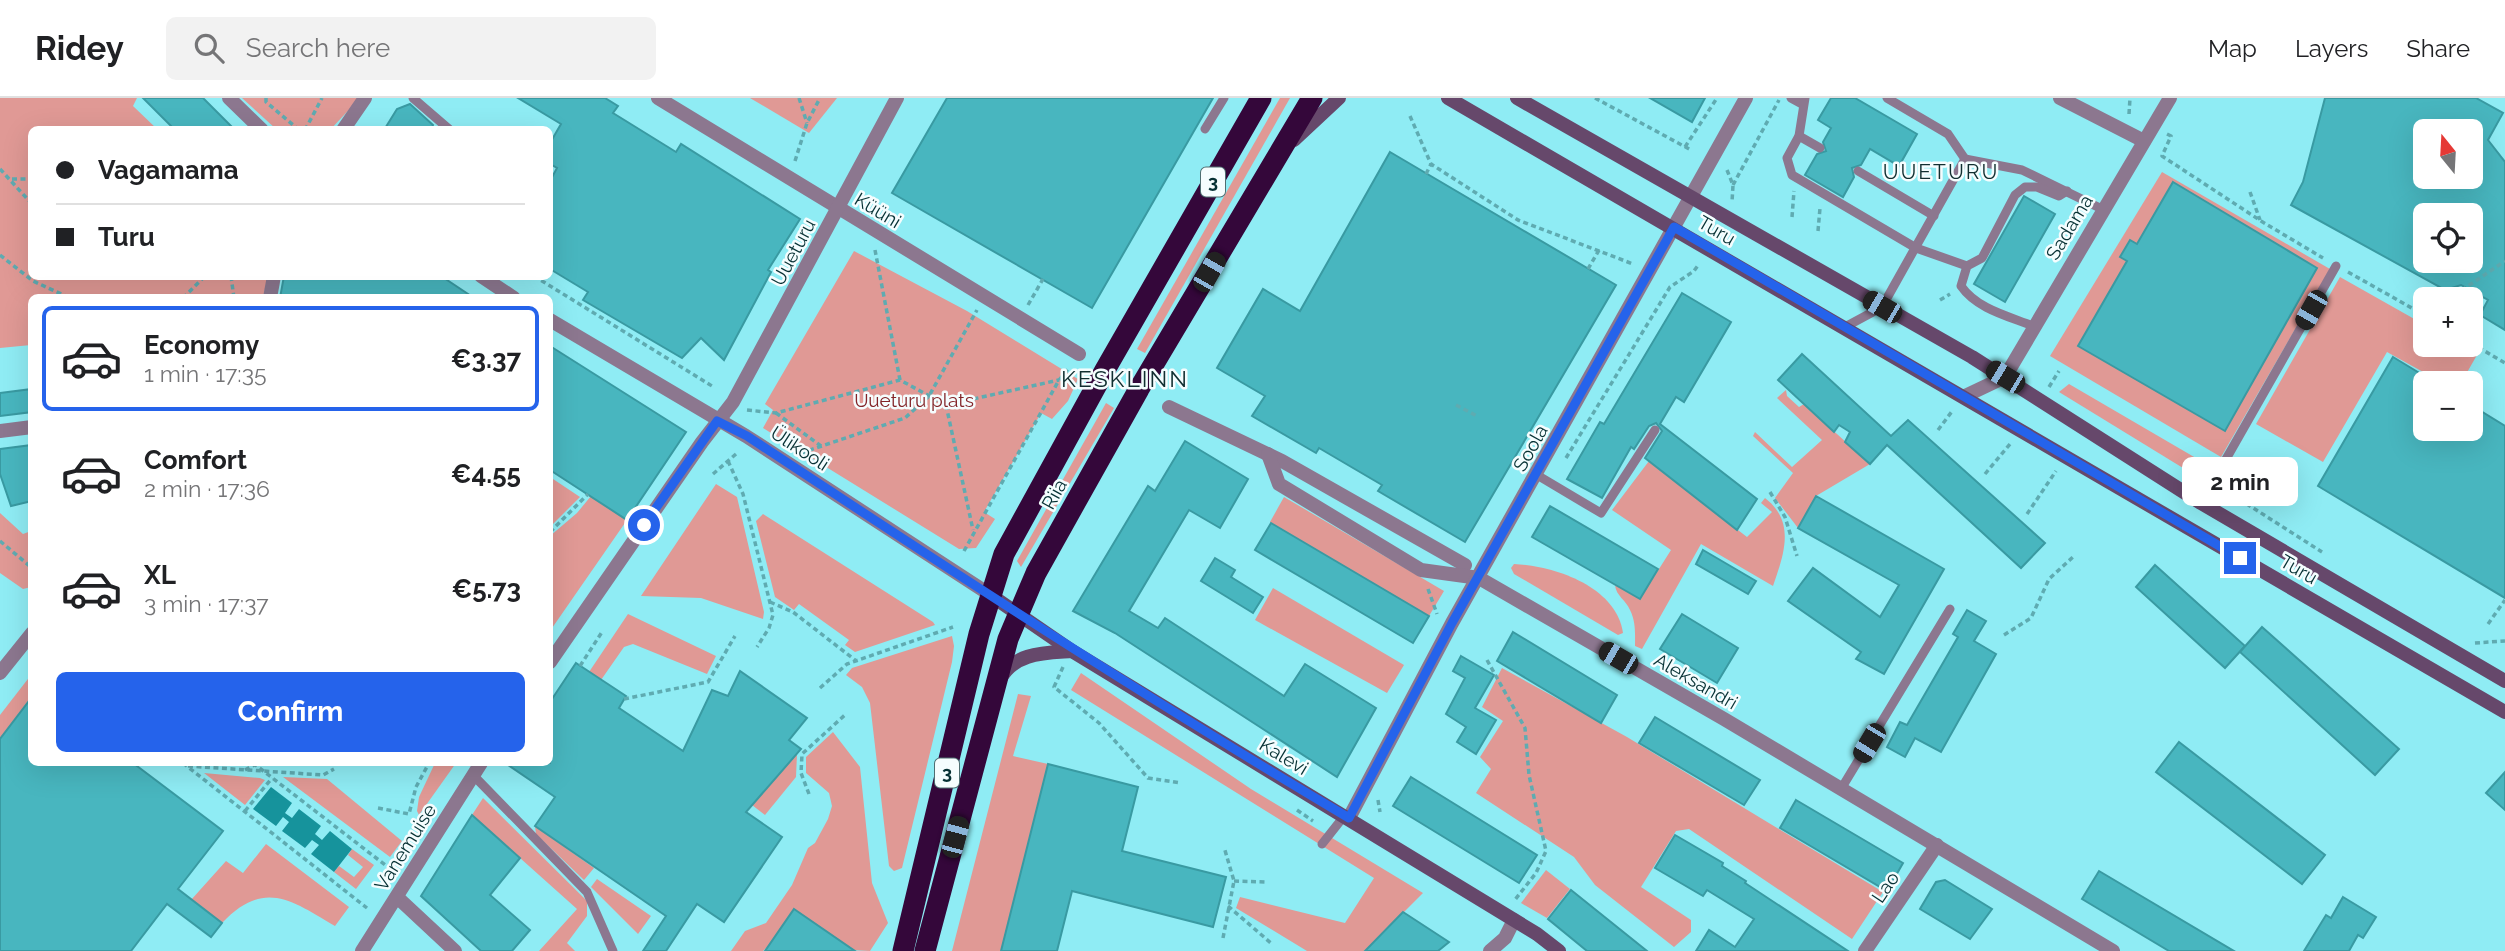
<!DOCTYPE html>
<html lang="en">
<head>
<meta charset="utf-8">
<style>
  :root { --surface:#fff; --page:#f2f2f2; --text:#202124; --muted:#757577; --line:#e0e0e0; --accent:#2563eb }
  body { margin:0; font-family:Raleway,sans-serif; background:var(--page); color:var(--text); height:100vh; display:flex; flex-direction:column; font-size:26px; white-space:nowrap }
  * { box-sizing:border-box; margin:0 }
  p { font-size:23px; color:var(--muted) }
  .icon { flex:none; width:38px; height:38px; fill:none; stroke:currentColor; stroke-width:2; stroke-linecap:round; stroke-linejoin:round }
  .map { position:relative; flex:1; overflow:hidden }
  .drawer { position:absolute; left:28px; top:196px; width:525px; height:472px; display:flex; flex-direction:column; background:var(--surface); border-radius:10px; box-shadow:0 7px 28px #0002 }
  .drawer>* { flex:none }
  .top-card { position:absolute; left:28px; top:28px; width:525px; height:154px; border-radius:10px; box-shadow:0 7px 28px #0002; display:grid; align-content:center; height:154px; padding:0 28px; background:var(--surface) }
  .needle { width:46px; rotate:342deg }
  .fabs { position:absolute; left:2413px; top:21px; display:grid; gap:14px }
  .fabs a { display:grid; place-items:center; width:70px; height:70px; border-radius:10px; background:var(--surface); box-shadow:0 7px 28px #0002; font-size:35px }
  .end { position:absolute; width:32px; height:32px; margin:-16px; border:9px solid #2563eb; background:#fff; box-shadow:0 0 0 4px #fff }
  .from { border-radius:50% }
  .bubble { position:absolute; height:49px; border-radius:10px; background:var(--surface); box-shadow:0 7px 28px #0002; font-size:23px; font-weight:700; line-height:49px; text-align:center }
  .car { position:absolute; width:21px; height:42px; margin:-21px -10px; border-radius:9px; box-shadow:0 0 5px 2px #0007; background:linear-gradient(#222 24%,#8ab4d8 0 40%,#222 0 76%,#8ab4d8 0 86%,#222 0) }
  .top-card b { display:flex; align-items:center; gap:24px; height:66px; font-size:26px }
  .top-card b+b { border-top:2px solid var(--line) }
  .top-card i { width:18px; height:18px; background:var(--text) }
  ul { padding:12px 0 0; list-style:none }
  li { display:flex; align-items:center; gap:21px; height:105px; margin:0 14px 10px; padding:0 14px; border:4px solid transparent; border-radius:10px }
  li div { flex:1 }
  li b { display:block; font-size:26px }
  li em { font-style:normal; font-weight:700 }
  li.selected { border-color:var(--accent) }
  li>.icon { width:63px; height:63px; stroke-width:1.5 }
  .action { display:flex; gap:14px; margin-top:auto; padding:14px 28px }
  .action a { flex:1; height:80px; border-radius:10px; background:var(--accent); color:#fff; font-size:28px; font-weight:700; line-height:80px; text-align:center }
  header { display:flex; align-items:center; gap:42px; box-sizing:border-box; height:98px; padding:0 35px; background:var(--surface); border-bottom:2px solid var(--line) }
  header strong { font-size:33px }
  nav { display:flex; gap:38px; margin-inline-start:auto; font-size:24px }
  .search { width:490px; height:63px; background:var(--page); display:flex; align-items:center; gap:18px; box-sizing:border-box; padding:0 24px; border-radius:10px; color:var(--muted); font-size:26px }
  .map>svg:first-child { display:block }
</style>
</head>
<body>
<header>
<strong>Ridey</strong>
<div class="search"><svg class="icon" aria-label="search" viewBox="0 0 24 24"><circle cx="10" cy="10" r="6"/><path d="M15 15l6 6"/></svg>Search here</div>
<nav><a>Map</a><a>Layers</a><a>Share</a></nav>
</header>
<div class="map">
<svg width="2505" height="853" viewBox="0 0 2505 853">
  <rect width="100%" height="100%" fill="#8fecf4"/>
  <!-- green -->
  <g fill="#e09995">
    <polygon points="0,0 137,0 133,8 157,31 32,32 32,178 268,179 263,199 32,200 31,247 0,250"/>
    <polygon points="242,0 360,0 330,32 276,31"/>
    <polygon points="750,0 837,0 809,35"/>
    <polygon points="1280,0 1290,0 1145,255 1137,251"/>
    <polygon points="2162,74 2330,171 2221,359 2050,258"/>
    <polygon points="854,153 967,213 1078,281 1068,303 1052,321 1041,315 984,414 995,421 976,450 959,451 763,330 773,312 765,306"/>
    <polygon points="2340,179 2425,227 2426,247 2460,247 2477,257 2461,285 2443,285 2387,254 2323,364 2256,326"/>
    <polygon points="2069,286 2201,363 2198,369 2190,373 2183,370 2059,294"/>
    <polygon points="1786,292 1787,298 1799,309 1804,306 1870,366 1816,398 1798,430 1775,400 1793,375 1753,338 1755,334 1792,369 1822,342 1777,300"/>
    <polygon points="1106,305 1114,310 1021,469 1017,463"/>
    <path d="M1649 363 1747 439 1772 414 1761 405 1765 400C1796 424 1784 456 1773 488L1701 446 1642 551 1635 548C1635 535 1636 524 1630 512 1626 502 1616 498 1615 487L1640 501 1671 452 1612 412Z"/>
    <polygon points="550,379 580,399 550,429"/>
    <polygon points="716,386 737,399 764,514 763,521 701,500 641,498"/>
    <polygon points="591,398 627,422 550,533 550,438 577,415"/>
    <polygon points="1284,399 1444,493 1429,518 1270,424"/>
    <polygon points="0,415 23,436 31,433 31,489 23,491 0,475"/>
    <polygon points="763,416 933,524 935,527 855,554 845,547 849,542 799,506 794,512 775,499 756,423"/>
    <path d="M1514 466C1554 468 1616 488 1623 535L1618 537 1514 476 1511 470Z"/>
    <polygon points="1273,490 1404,567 1387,595 1255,522"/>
    <polygon points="628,516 716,558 707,576 633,546 624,549 601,582 589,574"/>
    <polygon points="952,538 954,548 952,564 902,770 894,773 889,768 870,605 862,589 846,577 852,570"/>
    <polygon points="1502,570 1627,639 1883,794 1852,841 1689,731 1676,733 1641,789 1691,822 1691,834 1674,849 1595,787 1574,759 1476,695 1491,671 1480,659 1503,623 1482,609"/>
    <polygon points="1081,575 1251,691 1423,795 1365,853 1307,853 1236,810 1240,799 1345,825 1374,780 1071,592"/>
    <polygon points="31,577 31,599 0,641 0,617"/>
    <polygon points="1018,596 1031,598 1013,658 1048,666 1001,853 952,853"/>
    <polygon points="833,634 860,669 872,785 888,825 870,853 768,848 763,853 731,853 745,833 766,825 792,787 808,750 815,745 828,721 832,708 829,695 806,675 806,659"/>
    <polygon points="797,656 796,679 765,717 752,707"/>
    <polygon points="435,665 456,665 419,717 417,713 419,699"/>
    <polygon points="204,675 260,680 265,682 245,707"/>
    <polygon points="283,679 327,681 402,743 390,759"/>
    <polygon points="483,700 587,803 587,818 567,845 575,853 539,853 577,811 472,717"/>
    <polygon points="535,728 594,770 584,782 536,736"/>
    <path d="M266 746 349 809 335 828C291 802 264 781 222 825L191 802 226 763 243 775Z"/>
    <polygon points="352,751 374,767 356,791 334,774 339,768 354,779 363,769 348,757"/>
    <polygon points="1546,772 1570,791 1547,820 1521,805"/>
    <polygon points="597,781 651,818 638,836 591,789"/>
  </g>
  <!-- water -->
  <polygon fill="#16939c" points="271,689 292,705 285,715 292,720 299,711 321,728 315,736 322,742 330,733 352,751 334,774 311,756 319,747 312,742 305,750 282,733 289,724 283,719 276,728 253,711"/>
  <!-- building -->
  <g fill="#48b6bf" stroke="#399aa2" stroke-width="2" fill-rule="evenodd">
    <polygon points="143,0 203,0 235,32 175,32"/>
    <polygon points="518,0 605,0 618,8 613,15 676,54 681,46 800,121 768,172 771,174 724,262 701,240 682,260 583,202 588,194 550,171 550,83 557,70 550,66 550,45 561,26"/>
    <polygon points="947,0 1213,0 1092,210 892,95"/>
    <polygon points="1650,0 1705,0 1692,24"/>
    <polygon points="1831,0 1855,0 1917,36 1899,68 1870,51 1861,67 1852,70 1854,79 1843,99 1805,77 1817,56 1826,53 1823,44 1831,30 1818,22"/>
    <path d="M2325 0H2476L2503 15 2488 42 2505 64V232L2480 217 2488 202 2461 187 2445 192 2291 107 2303 84ZM2426 33H2471V79H2426ZM2426 117H2471V163H2426Z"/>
    <polygon points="410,6 433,27 431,32 384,32 397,11"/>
    <polygon points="1390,54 1616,187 1465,444 1378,393 1382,387 1319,350 1316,355 1252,318 1265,298 1217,270 1263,191 1300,213"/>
    <polygon points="2173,84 2317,170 2225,333 2078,248 2127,163 2120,159 2130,142 2137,146"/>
    <polygon points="2024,98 2055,116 2005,204 1974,186"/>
    <polygon points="284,178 441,178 474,200 280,200"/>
    <polygon points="1682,195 1731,224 1684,304 1676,299 1660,326 1757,401 1737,432 1645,360 1662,333 1656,325 1649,328 1634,351 1631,349 1602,400 1567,381 1600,324 1604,326"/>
    <polygon points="550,248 686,334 627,422 550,372"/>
    <polygon points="1802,256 1891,338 1908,322 2045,445 2021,470 1887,347 1870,366 1845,344 1850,334 1839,327 1834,334 1778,282"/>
    <polygon points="2393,259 2426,279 2426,331 2471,331 2471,307 2505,328 2505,500 2318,388"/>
    <polygon points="32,291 32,314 0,318 0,295"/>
    <polygon points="1185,343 1248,381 1220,430 1189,412 1129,513 1158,530 1165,520 1284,598 1305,566 1376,610 1337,679 1115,535 1073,513 1148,388 1155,393"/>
    <polygon points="32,347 32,403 11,408 0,376 0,351"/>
    <polygon points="1816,398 1944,471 1884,576 1856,561 1861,554 1788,503 1813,470 1880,519 1899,487 1798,430"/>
    <polygon points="1550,408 1658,471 1640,501 1532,439"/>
    <polygon points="1271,425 1429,518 1413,545 1255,452"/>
    <polygon points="1703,452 1756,483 1748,496 1696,466"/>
    <polygon points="1215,460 1235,472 1231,479 1263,499 1253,515 1201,483"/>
    <polygon points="2155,467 2245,548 2225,570 2136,489"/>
    <polygon points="1967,512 1986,523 1974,543 1996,556 1941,654 1915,640 1905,659 1887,649 1900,624 1907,627 1958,539 1953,536"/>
    <polygon points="1682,516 1738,550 1717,585 1660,551"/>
    <polygon points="2262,529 2399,651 2375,677 2240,554"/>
    <polygon points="1513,534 1617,597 1601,625 1497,563"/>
    <polygon points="1461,558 1494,577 1475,610 1496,622 1476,656 1457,644 1466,629 1446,616 1465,580 1453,573"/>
    <polygon points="576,565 626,598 619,610 683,653 712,592 728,598 740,573 807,620 789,642 801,651 746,714 782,739 724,824 697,806 666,853 643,853 666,818 535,728 555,699 505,665 550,665 550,604"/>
    <polygon points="32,599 32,665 133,665 223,733 178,791 222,825 211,839 167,806 131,853 0,853 0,641"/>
    <polygon points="1655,619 1760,682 1744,707 1639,645"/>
    <polygon points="2179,644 2325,757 2302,786 2156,674"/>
    <polygon points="1048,666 1138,689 1122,753 1226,779 1213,829 1072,793 1057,853 1001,853"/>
    <polygon points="2505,674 2505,712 2486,695"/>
    <polygon points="1411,679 1537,757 1519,785 1393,708"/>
    <polygon points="1796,702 1903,765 1887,793 1780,730"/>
    <polygon points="472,717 520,760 490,797 530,832 512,853 481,853 421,798"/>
    <polygon points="1675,737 1723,765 1722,768 1746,783 1745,785 1848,853 1696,853 1709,832 1735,849 1754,821 1707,792 1703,798 1655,770"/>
    <polygon points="2099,773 2234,853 2169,853 2082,801"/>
    <polygon points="1945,782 1992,811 1970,841 1920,811 1936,784"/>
    <polygon points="1571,792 1647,853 1587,853 1548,821"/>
    <polygon points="2343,799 2376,819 2363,840 2358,837 2349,853 2304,853 2326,817 2331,820"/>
    <polygon points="794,811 855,853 765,853"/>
    <polygon points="1403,814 1449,844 1438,853 1365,853"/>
  </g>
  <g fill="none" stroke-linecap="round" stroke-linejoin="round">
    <!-- path -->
    <g stroke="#5fabb1" stroke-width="3.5" stroke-dasharray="5 3.5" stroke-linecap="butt">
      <polyline points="266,0 266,4 299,32"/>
      <polyline points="799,0 807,25"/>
      <polyline points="1595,0 1691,52"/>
      <polyline points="2129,16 2130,0"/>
      <polyline points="1410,18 1431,66 1518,122 1633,166"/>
      <polyline points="305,32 322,0"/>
      <polyline points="2167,36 2171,38 2162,58 2261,123 2323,160"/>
      <polyline points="1685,49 1717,0"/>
      <polyline points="795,63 807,25 820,0"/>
      <polyline points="0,71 32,106"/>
      <polyline points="1727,72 1733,87 1732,104"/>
      <polyline points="1426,76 1431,66"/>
      <polyline points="12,81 32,81"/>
      <polyline points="1733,87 1779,2"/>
      <polyline points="2250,94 2260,122"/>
      <polyline points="1792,119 1794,93"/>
      <polyline points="1818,133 1820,110"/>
      <polyline points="875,152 900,282"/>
      <polyline points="0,157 33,183 70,200"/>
      <polyline points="1588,171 1599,152"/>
      <polyline points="2348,174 2426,218"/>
      <polyline points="231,178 234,200"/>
      <polyline points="534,178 712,288"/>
      <polyline points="183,200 205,178"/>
      <polyline points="2459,201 2465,190 2505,163"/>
      <polyline points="1940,202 1950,196"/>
      <polyline points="1028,207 1043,181"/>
      <polyline points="2471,245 2505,265"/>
      <polyline points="2049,289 2059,273"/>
      <polyline points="946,307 973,432"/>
      <polyline points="1456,307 1477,318"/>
      <polyline points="747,312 776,315 900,282 946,307 1059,282"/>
      <polyline points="776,315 821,348"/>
      <polyline points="1938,332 1953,312"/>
      <polyline points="801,355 905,320 929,298 977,212"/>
      <polyline points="1566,360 1670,189 1694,173 1699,166"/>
      <polyline points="728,363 743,396 773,517 769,530 757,549"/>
      <polyline points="713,376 736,356"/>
      <polyline points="1985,376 2010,346"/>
      <polyline points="2225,392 2322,454"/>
      <polyline points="1770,394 1785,419 1797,458"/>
      <polyline points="2027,416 2056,373"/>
      <polyline points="550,434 588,396"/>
      <polyline points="0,443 32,470"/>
      <polyline points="964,453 1059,282 1069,270"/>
      <polyline points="1428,491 1437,516"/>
      <polyline points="770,504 793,514 855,562"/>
      <polyline points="2488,526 2505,502"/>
      <polyline points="2004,537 2031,520 2049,481 2073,459"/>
      <polyline points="2475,545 2505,543"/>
      <polyline points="1487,562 1525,630 1529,677 1546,753 1536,775 1514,803"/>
      <polyline points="580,568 602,534"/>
      <polyline points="1063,569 1054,589 1099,625 1148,680 1181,685"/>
      <polyline points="820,590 847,566 953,529"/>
      <polyline points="624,601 708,584 735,538"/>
      <polyline points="183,665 367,810"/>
      <polyline points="253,665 393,773"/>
      <polyline points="188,668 323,677 334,671"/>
      <polyline points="245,672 258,665"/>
      <polyline points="809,696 801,675 802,656 846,616"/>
      <polyline points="1378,702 1380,714"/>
      <polyline points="378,710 409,716 416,689 429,665"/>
      <polyline points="1297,712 1313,723"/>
      <polyline points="245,713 272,680"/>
      <polyline points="1234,783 1267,784"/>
      <polyline points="1228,808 1272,846"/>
      <polyline points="1223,840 1234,783 1224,749"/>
    </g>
    <!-- lane -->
    <g stroke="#8c778f" stroke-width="9">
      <polyline points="413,0 450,32"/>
      <polyline points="1791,0 1802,6"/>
      <polyline points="1805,0 1799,38 1787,60 1792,77 1916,150 1967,168"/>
      <polyline points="1205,31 1224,0"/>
      <polyline points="1799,38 1820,50"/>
      <polyline points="1965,61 2022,72 2102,111"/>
      <polyline points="1858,73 1934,118"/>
      <path d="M2033 228C2008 218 1977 211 1961 188L1967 168 1982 160 2015 97 2025 89H2037L2059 98 2067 93"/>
      <polyline points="1845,229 1882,209 1965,61 1948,36 1887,0"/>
      <polyline points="1537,377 1601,415 1655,332"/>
      <polyline points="2201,405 2336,168"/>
      <polyline points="473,677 587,794 613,853"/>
      <polyline points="1841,691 1950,511"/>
      <polyline points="1322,746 1345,717"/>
    </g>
    <!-- street -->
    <g stroke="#8c778f" stroke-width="14">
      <polyline points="229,0 262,32"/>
      <polyline points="658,0 1079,256"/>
      <polyline points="2060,0 2144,43"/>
      <polyline points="343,32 365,0"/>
      <polyline points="481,178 514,200"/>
      <polyline points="270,200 274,178"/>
      <polyline points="550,222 746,338 989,496"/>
      <polyline points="1965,298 2005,279 2170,0"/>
      <polyline points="1169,309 1282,363 1465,467"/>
      <polyline points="0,333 32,329"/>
      <polyline points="1268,356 1279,386 1421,472 1479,480 1724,621 2113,853"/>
      <polyline points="550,564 702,344 733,304 897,0"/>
      <polyline points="0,575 32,535"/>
      <polyline points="1349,720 1452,525 1746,0"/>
      <polyline points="397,799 455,853"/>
      <polyline points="362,853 481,665"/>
      <polyline points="1490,853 1505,840 1514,822"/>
      <polyline points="1865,853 1937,747"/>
    </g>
    <!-- secondary -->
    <g stroke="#66486b" stroke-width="14">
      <polyline points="1448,0 2505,614"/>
      <polyline points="1517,0 1972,259 2201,405 2505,583"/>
      <polyline points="1294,42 1339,0"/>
      <polyline points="989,496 1072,553 1537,836 1559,853"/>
      <path d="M1000 581C1015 554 1045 555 1072 553"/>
    </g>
    <!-- highway -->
    <g stroke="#34073a" stroke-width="21">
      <polyline points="903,853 979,536 1004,456 1105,272 1261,0"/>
      <polyline points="925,853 1008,541 1036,475 1139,291 1312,0"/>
    </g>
  </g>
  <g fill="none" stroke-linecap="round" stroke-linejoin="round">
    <!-- route -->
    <path stroke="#2563eb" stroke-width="9" d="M644 427 717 323 747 338C945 469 1144 599 1349 720L1452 525 1674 129 2240 460"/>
  </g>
  <g text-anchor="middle" stroke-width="5" stroke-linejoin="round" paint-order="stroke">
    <!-- shield labels -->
    <g fill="#f5fdfe" stroke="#4e6e71" stroke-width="2">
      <rect x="1201" y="69.5" width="24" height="29" rx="5"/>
      <rect x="935" y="660.5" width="24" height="29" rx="5"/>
    </g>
    <g font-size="18" font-weight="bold" fill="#063134">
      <text x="1213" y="90">3</text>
      <text x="947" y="681">3</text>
    </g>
    <!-- street labels -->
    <g font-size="19" fill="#063134" stroke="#f5fdfe">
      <text transform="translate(878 112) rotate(31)" y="7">Küüni</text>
      <text transform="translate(2069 129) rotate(-59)" y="7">Sadama</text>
      <text transform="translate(1717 132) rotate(30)" y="7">Turu</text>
      <text transform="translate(793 154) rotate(-62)" y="7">Uueturu</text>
      <text transform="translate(800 350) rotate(33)" y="7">Ülikooli</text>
      <text transform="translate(1530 350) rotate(-61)" y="7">Soola</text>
      <text transform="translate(1054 396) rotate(-61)" y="7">Riia</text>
      <text transform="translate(2299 471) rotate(30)" y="7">Turu</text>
      <text transform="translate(1696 583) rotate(30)" y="7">Aleksandri</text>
      <text transform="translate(1284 658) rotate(31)" y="7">Kalevi</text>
      <text transform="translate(405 749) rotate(-58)" y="7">Vanemuise</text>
      <text transform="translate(1885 789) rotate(-56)" y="7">Lao</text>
    </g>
    <!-- park labels -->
    <g font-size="19" fill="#832428" stroke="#f5fdfe">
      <text x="914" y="309">Uueturu plats</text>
    </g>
    <!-- neighbourhood labels -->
    <g font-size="21" letter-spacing="2" fill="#112f31" stroke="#f5fdfe">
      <text x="1941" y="81">UUETURU</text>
    </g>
    <!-- quarter labels -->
    <g font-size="23" letter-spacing="2" fill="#112f31" stroke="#f5fdfe">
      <text x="1125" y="289">KESKLINN</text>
    </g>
  </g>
</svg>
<div class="fabs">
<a><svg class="needle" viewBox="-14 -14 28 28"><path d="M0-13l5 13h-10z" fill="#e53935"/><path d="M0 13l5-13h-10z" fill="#757577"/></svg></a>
<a><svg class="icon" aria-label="locate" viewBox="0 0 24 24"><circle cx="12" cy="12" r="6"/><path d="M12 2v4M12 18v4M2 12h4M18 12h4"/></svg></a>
<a>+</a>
<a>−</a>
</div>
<i class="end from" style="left:644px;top:427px"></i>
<i class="end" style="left:2240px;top:460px"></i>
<div class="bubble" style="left:2182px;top:359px;width:116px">2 min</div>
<i class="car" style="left:1209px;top:174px;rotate:30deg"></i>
<i class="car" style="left:1882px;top:209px;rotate:300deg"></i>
<i class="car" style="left:2311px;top:212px;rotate:210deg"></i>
<i class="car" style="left:2005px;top:279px;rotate:301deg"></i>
<i class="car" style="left:1618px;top:560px;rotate:300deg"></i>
<i class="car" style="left:1869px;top:645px;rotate:211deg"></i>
<i class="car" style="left:955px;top:739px;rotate:15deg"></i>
<div class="top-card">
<b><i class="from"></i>Vagamama</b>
<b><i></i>Turu</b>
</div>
<section class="drawer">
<ul>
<li class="selected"><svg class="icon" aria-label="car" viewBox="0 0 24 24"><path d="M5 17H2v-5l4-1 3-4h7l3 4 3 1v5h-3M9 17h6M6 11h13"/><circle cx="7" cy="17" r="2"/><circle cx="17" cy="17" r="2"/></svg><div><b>Economy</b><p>1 min · 17:35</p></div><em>€3.37</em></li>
<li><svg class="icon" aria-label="car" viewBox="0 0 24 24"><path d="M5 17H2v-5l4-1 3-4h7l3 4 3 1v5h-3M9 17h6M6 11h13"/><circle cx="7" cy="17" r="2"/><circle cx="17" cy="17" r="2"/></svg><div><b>Comfort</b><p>2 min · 17:36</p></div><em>€4.55</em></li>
<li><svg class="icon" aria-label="car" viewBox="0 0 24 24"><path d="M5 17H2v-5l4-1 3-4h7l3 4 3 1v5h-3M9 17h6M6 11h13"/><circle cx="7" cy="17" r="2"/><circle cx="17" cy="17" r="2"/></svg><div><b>XL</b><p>3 min · 17:37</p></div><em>€5.73</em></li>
</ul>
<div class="action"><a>Confirm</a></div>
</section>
</div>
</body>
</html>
